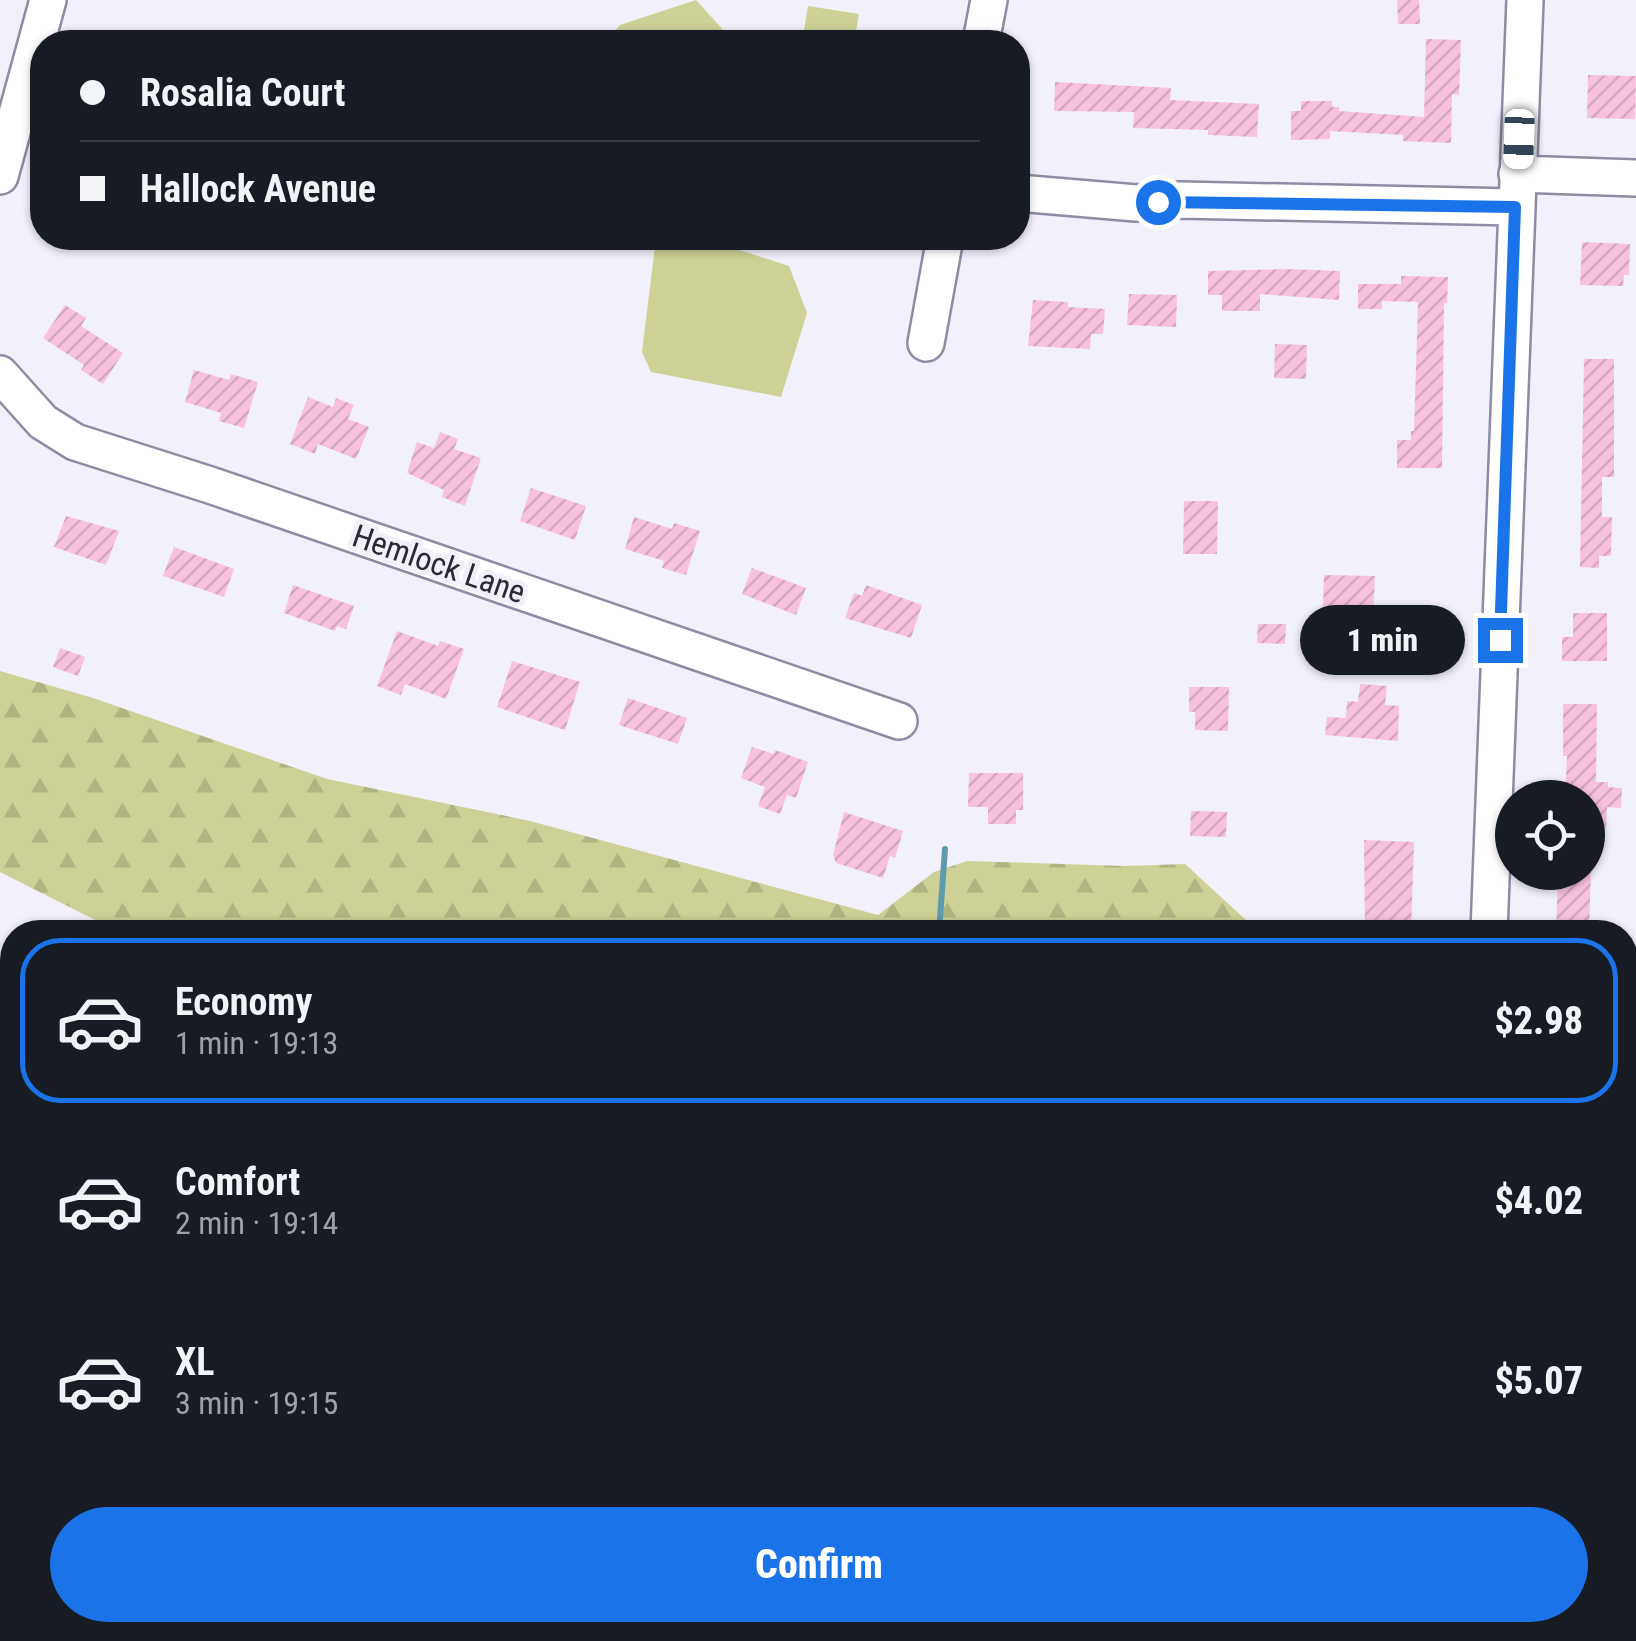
<!DOCTYPE html>
<html lang="en">
<head>
<meta charset="utf-8">
<style>
  :root { --surface:#171b24; --page:#242831; --text:#f1f3f6; --muted:#9ea1a6; --line:#363941; --accent:#1a73e8 }
  body { margin:0; font-family:"Roboto Condensed",sans-serif; background:var(--page); color:var(--text); height:100vh; display:flex; flex-direction:column; font-size:38px; white-space:nowrap }
  * { box-sizing:border-box; margin:0 }
  p { font-size:32px; color:var(--muted) }
  .icon { flex:none; width:55px; height:55px; fill:none; stroke:currentColor; stroke-width:2; stroke-linecap:round; stroke-linejoin:round }
  .map { position:relative; flex:1; overflow:hidden }
  .panel { position:absolute; left:0px; top:920px; width:1638px; height:722px; display:flex; flex-direction:column; background:var(--surface); border-radius:40px 40px 0 0; box-shadow:0 2px 8px #0004 }
  .panel>* { flex:none }
  .hud { position:absolute; left:30px; top:30px; width:1000px; height:220px; border-radius:40px; box-shadow:0 2px 8px #0004; display:grid; align-content:center; height:220px; padding:0 50px; background:var(--surface) }
  .buttons { position:absolute; left:1495px; top:780px; display:grid; gap:20px }
  .buttons a { display:grid; place-items:center; width:110px; height:110px; border-radius:50%; background:var(--surface); box-shadow:0 2px 8px #0004; font-size:50px }
  .end { position:absolute; width:45px; height:45px; margin:-22px; border:12px solid #1a73e8; background:#fff; box-shadow:0 0 0 5px #fff }
  .from { border-radius:50% }
  .bubble { position:absolute; height:70px; border-radius:35px; background:var(--surface); box-shadow:0 2px 8px #0004; font-size:32px; font-weight:800; line-height:70px; text-align:center }
  .car { position:absolute; width:30px; height:60px; margin:-30px -15px; border-radius:12px; box-shadow:0 0 8px 2px #0007; background:linear-gradient(#fff 24%,#345 0 40%,#fff 0 76%,#345 0 86%,#fff 0) }
  .hud b { display:flex; align-items:center; gap:35px; height:95px; font-size:38px }
  .hud b+b { border-top:2px solid var(--line) }
  .hud i { width:25px; height:25px; background:var(--text) }
  ul { padding:18px 0 0; list-style:none }
  li { display:flex; align-items:center; gap:30px; height:165px; margin:0 20px 15px; padding:0 30px; border:5px solid transparent; border-radius:40px }
  li div { flex:1 }
  li b { display:block; font-size:38px }
  li em { font-style:normal; font-weight:800 }
  li.current { border-color:var(--accent) }
  li>.icon { width:90px; height:90px; stroke-width:1.5 }
  .primary-button { display:flex; gap:20px; margin-top:auto; padding:20px 50px }
  .primary-button a { flex:1; height:115px; border-radius:60px; background:var(--accent); color:#fff; font-size:40px; font-weight:800; line-height:115px; text-align:center }
  .map>svg:first-child { display:block }
</style>
</head>
<body>
<div class="map">
<svg width="1636" height="1641" viewBox="0 0 1636 1641">
  <defs>
    <pattern id="forest-firs" width="22" height="20" patternUnits="userSpaceOnUse" patternTransform="scale(2.5)"><rect width="22" height="20" fill="#cdd195"/><path d="M5 1l3.5 6h-7zM16 11l3.5 6h-7z" fill="#b0b481"/></pattern>
    <pattern id="building-hatch" width="6" height="6" patternUnits="userSpaceOnUse" patternTransform="scale(2.5)"><rect width="6" height="6" fill="#f8c2de"/><path d="M-1 1l2-2M0 6l6-6M5 7l2-2" fill="none" stroke="#d5a7bf"/></pattern>
  </defs>
  <rect width="100%" height="100%" fill="#f1f0fb"/>
  <!-- grass -->
  <g fill="#cdd195">
    <polygon points="696,0 734,42 606,42 620,25"/>
    <polygon points="808,6 859,14 854,42 802,42"/>
    <polygon points="656,238 730,247 789,266 807,313 781,397 651,372 642,352"/>
  </g>
  <!-- forest -->
  <g fill="url(#forest-firs)">
    <polygon points="0,671 93,698 327,779 530,821 878,915 934,872 967,861 1125,866 1185,864 1259,932 119,932 0,872"/>
    <polygon points="0,1353 12,1356 12,1630 258,1630 257,1641 0,1641"/>
    <polygon points="691,1630 1290,1630 1283,1641 691,1641"/>
  </g>
  <g fill="none" stroke-linecap="round" stroke-linejoin="round">
    <!-- stream -->
    <g stroke="#609bac" stroke-width="6">
      <polyline points="939,932 945,849"/>
      <polyline points="0,1426 12,1431"/>
      <polyline points="149,1630 153,1641"/>
      <polyline points="719,1641 730,1630"/>
    </g>
  </g>
  <!-- building -->
  <g fill="url(#building-hatch)">
    <polygon points="1397,0 1419,0 1420,24 1398,24"/>
    <polygon points="1426,39 1461,40 1459,95 1452,94 1451,143 1403,141 1403,135 1330,131 1330,139 1291,140 1291,111 1301,111 1301,101 1332,101 1332,107 1339,107 1339,111 1424,117"/>
    <polygon points="1588,75 1636,76 1635,119 1587,118"/>
    <polygon points="1055,82 1171,88 1170,100 1259,104 1257,137 1208,135 1208,130 1133,128 1134,112 1054,111"/>
    <polygon points="1582,242 1630,244 1629,275 1624,275 1623,286 1580,285"/>
    <polygon points="1287,269 1340,271 1339,300 1260,294 1260,311 1222,311 1222,295 1208,295 1208,271"/>
    <polygon points="1401,276 1448,277 1447,303 1444,303 1442,468 1397,468 1397,440 1411,440 1411,431 1414,431 1418,302 1382,301 1382,309 1358,309 1358,284 1401,284"/>
    <polygon points="1129,294 1177,295 1176,327 1127,325"/>
    <polygon points="1033,300 1068,302 1068,307 1105,309 1103,334 1091,334 1090,349 1028,346"/>
    <polygon points="65,305 86,318 81,326 123,353 103,384 81,370 84,365 43,338"/>
    <polygon points="1275,344 1307,345 1306,379 1274,378"/>
    <polygon points="1584,359 1614,359 1614,477 1602,477 1602,517 1612,517 1611,556 1599,556 1599,568 1580,567"/>
    <polygon points="194,370 229,380 231,374 258,382 244,428 219,421 221,413 185,402"/>
    <polygon points="308,397 333,407 336,398 354,405 348,419 369,427 356,459 318,444 315,454 290,444"/>
    <polygon points="440,432 458,439 454,449 481,458 465,506 442,497 444,490 407,473 417,442 434,448"/>
    <polygon points="531,488 586,506 575,540 520,521"/>
    <polygon points="1184,501 1218,501 1217,554 1183,554"/>
    <polygon points="66,516 119,531 106,565 54,547"/>
    <polygon points="634,517 672,529 674,523 700,531 686,575 662,568 664,561 625,549"/>
    <polygon points="174,547 234,569 224,597 163,576"/>
    <polygon points="752,568 806,588 796,615 742,594"/>
    <polygon points="1324,575 1375,576 1373,619 1349,618 1350,611 1323,610"/>
    <polygon points="293,585 354,606 346,629 337,626 335,631 284,613"/>
    <polygon points="866,585 922,605 911,638 845,618 854,593 862,596"/>
    <polygon points="1573,613 1607,613 1607,661 1562,661 1562,637 1573,637"/>
    <polygon points="1258,624 1286,624 1285,644 1257,643"/>
    <polygon points="397,631 438,646 440,641 464,649 446,699 405,684 401,695 377,686"/>
    <polygon points="60,648 85,657 78,676 53,667"/>
    <polygon points="512,661 580,682 565,730 497,707"/>
    <polygon points="1360,684 1387,686 1385,705 1399,706 1398,741 1325,735 1327,717 1346,718 1347,701 1358,702"/>
    <polygon points="1189,687 1229,687 1228,731 1195,730 1195,712 1189,712"/>
    <polygon points="628,698 687,718 678,744 619,725"/>
    <polygon points="1563,704 1597,704 1596,782 1608,782 1608,787 1622,788 1621,808 1607,807 1606,828 1588,827 1588,798 1565,798 1567,756 1563,756"/>
    <polygon points="752,747 774,754 775,750 808,762 796,798 787,795 780,814 758,806 765,787 741,778"/>
    <polygon points="969,773 1023,773 1023,810 1016,810 1016,824 988,824 988,807 968,807"/>
    <polygon points="1191,811 1227,812 1226,837 1190,836"/>
    <polygon points="844,812 903,831 895,858 890,856 883,878 836,863 833,855"/>
    <polygon points="1364,840 1414,842 1411,932 1365,932"/>
    <polygon points="1558,872 1591,872 1589,932 1556,932"/>
  </g>
  <g fill="none" stroke-linecap="round" stroke-linejoin="round">
    <!-- minor casing -->
    <g stroke="#8e8ca4" stroke-width="40">
      <g id="minor">
        <polyline points="981,42 989,0"/>
        <polyline points="1517,174 1636,178"/>
        <polyline points="0,176 48,0"/>
        <polyline points="1018,193 1136,203 1181,200 1515,207"/>
        <polyline points="926,343 945,238"/>
        <polyline points="0,374 43,422 75,442 210,485 899,721"/>
        <polyline points="1489,932 1525,0"/>
        <polyline points="0,1131 12,1138"/>
        <polyline points="1625,1204 1636,1188"/>
        <polyline points="1625,1467 1636,1474"/>
        <polyline points="1427,1630 1441,1641"/>
        <polyline points="494,1641 497,1630"/>
        <polyline points="1339,1641 1345,1630"/>
      </g>
    </g>
    <!-- minor -->
    <use href="#minor" stroke="#fff" stroke-width="35"/>
  </g>
  <g fill="none" stroke-linecap="round" stroke-linejoin="round">
    <!-- route -->
    <polyline stroke="#1a73e8" stroke-width="12" points="1158,202 1515,207 1500,640"/>
  </g>
  <g text-anchor="middle" stroke-width="10" stroke-linejoin="round" paint-order="stroke">
    <!-- street labels -->
    <g font-size="32" fill="#2b2a34" stroke="#f1f0fb">
      <text transform="translate(439 564) rotate(19)" y="11">Hemlock Lane</text>
    </g>
  </g>
</svg>
<div class="buttons">
<a><svg class="icon" aria-label="locate" viewBox="0 0 24 24"><circle cx="12" cy="12" r="6"/><path d="M12 2v4M12 18v4M2 12h4M18 12h4"/></svg></a>
</div>
<i class="end from" style="left:1158px;top:202px"></i>
<i class="end" style="left:1500px;top:640px"></i>
<div class="bubble" style="left:1300px;top:605px;width:165px">1 min</div>
<i class="car" style="left:1519px;top:139px;rotate:182deg"></i>
<div class="hud">
<b><i class="from"></i>Rosalia Court</b>
<b><i></i>Hallock Avenue</b>
</div>
<section class="panel">
<ul>
<li class="current"><svg class="icon" aria-label="car" viewBox="0 0 24 24"><path d="M5 17H2v-5l4-1 3-4h7l3 4 3 1v5h-3M9 17h6M6 11h13"/><circle cx="7" cy="17" r="2"/><circle cx="17" cy="17" r="2"/></svg><div><b>Economy</b><p>1 min · 19:13</p></div><em>$2.98</em></li>
<li><svg class="icon" aria-label="car" viewBox="0 0 24 24"><path d="M5 17H2v-5l4-1 3-4h7l3 4 3 1v5h-3M9 17h6M6 11h13"/><circle cx="7" cy="17" r="2"/><circle cx="17" cy="17" r="2"/></svg><div><b>Comfort</b><p>2 min · 19:14</p></div><em>$4.02</em></li>
<li><svg class="icon" aria-label="car" viewBox="0 0 24 24"><path d="M5 17H2v-5l4-1 3-4h7l3 4 3 1v5h-3M9 17h6M6 11h13"/><circle cx="7" cy="17" r="2"/><circle cx="17" cy="17" r="2"/></svg><div><b>XL</b><p>3 min · 19:15</p></div><em>$5.07</em></li>
</ul>
<div class="primary-button"><a>Confirm</a></div>
</section>
</div>
</body>
</html>
